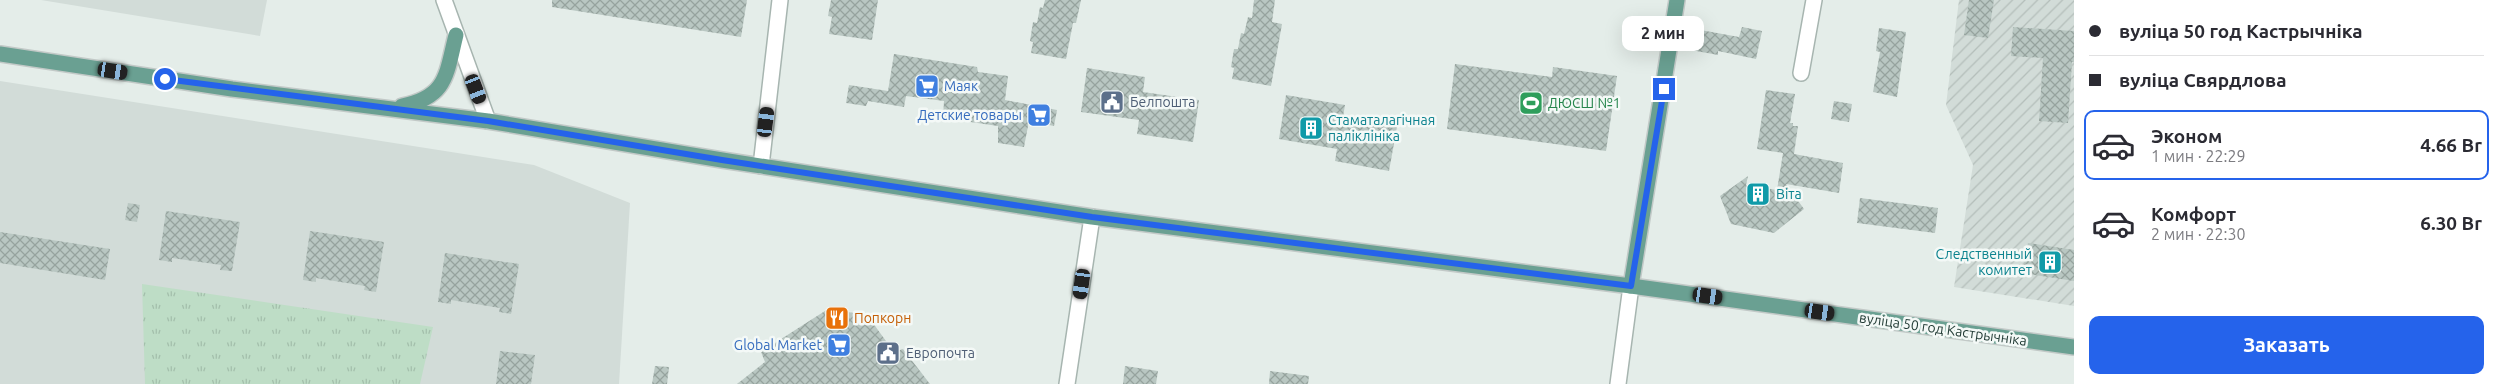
<!DOCTYPE html>
<html lang="ru">
<head>
<meta charset="utf-8">
<style>
  :root { --surface:#fff; --page:#f7f7f7; --text:#2b2b33; --muted:#7c7c81; --line:#e1e1e2; --accent:#2563eb }
  body { margin:0; font-family:Ubuntu,sans-serif; background:var(--page); color:var(--text); height:100vh; display:flex; flex-direction:column; font-size:19px; white-space:nowrap }
  * { box-sizing:border-box; margin:0 }
  p { font-size:16px; color:var(--muted) }
  .icon { flex:none; width:28px; height:28px; fill:none; stroke:currentColor; stroke-width:2; stroke-linecap:round; stroke-linejoin:round }
  .map { position:relative; flex:1; overflow:hidden }
  .details { display:flex; flex-direction:column; background:var(--surface); width:425px }
  .details>* { flex:none }
  .top-card { display:grid; align-content:center; height:110px; padding:0 15px; background:var(--surface) }
  .end { position:absolute; width:22px; height:22px; margin:-11px; border:6px solid #2563eb; background:#fff; box-shadow:0 0 0 2px #fff }
  .from { border-radius:50% }
  .bubble { position:absolute; height:35px; border-radius:10px; background:var(--surface); box-shadow:0 5px 20px #0002; font-size:16px; font-weight:600; line-height:35px; text-align:center }
  .car { position:absolute; width:15px; height:30px; margin:-15px -8px; border-radius:6px; box-shadow:0 0 4px 1px #0007; background:linear-gradient(#222 24%,#8ab4d8 0 40%,#222 0 76%,#8ab4d8 0 86%,#222 0) }
  .top-card b { display:flex; align-items:center; gap:18px; height:48px; font-size:19px }
  .top-card b+b { border-top:1px solid var(--line) }
  .top-card i { width:12px; height:12px; background:var(--text) }
  ul { padding:0; list-style:none }
  li { display:flex; align-items:center; gap:15px; height:70px; margin:0 10px 8px; padding:0 5px; border:2px solid transparent; border-radius:10px }
  li div { flex:1 }
  li b { display:block; font-size:19px }
  li em { font-style:normal; font-weight:600 }
  li.current { border-color:var(--accent) }
  li>.icon { width:45px; height:45px; stroke-width:1.5 }
  .action { display:flex; gap:10px; margin-top:auto; padding:10px 15px }
  .action a { flex:1; height:58px; border-radius:10px; background:var(--accent); color:#fff; font-size:20px; font-weight:600; line-height:58px; text-align:center }
  main { display:flex; flex:1; min-height:0 }
  .map>svg:first-child { display:block }
</style>
</head>
<body>
<main>
<div class="map">
<svg width="2074" height="384" viewBox="0 0 2074 384">
  <defs>
    <pattern id="industrial-furrows" width="10" height="10" patternUnits="userSpaceOnUse" patternTransform="scale(1.25)"><rect width="10" height="10" fill="#d2dcd8"/><path d="M-1 1l2-2M0 10L10 0M9 11l2-2" fill="none" stroke="#b4beba"/></pattern>
    <pattern id="park-tufts" width="24" height="20" patternUnits="userSpaceOnUse" patternTransform="scale(1.25)"><rect width="24" height="20" fill="#beddc6"/><path d="M3 7l-1-3M5 7V3M7 7l1-3M15 17l-1-3M17 17v-4M19 17l1-3" fill="none" stroke="#a3bfab"/></pattern>
    <pattern id="building-cross-hatch" width="8" height="8" patternUnits="userSpaceOnUse" patternTransform="scale(1.25)"><rect width="8" height="8" fill="#b9c7c2"/><path d="M0 0l8 8M0 8l8-8" fill="none" stroke="#96a39e"/></pattern>
  </defs>
  <rect width="100%" height="100%" fill="#e4ede9"/>
  <!-- built -->
  <g fill="#d2dcd8">
    <polygon points="41,0 267,0 260,36"/>
    <polygon points="0,81 534,165 630,203 619,384 0,384"/>
  </g>
  <!-- industrial -->
  <polygon fill="url(#industrial-furrows)" points="1959,0 2074,0 2074,306 1954,287 1973,165 1946,105"/>
  <!-- park -->
  <polygon fill="url(#park-tufts)" points="142,284 433,327 420,384 145,384"/>
  <!-- building -->
  <g fill="url(#building-cross-hatch)">
    <polygon points="552,0 747,0 741,37 552,7"/>
    <polygon points="831,0 878,0 872,40 829,34 832,17 828,16"/>
    <polygon points="1045,0 1081,0 1076,23 1073,23 1066,59 1031,53 1033,42 1030,41 1033,22 1037,23 1040,7 1043,8"/>
    <polygon points="1254,0 1275,0 1272,22 1282,24 1271,86 1232,79 1234,68 1231,67 1234,49 1238,49 1241,33 1244,34 1248,17 1252,18"/>
    <polygon points="1969,0 1994,0 1988,38 1964,35"/>
    <polygon points="1742,27 1762,31 1756,59 1718,51 1718,55 1691,50 1695,29 1739,37"/>
    <polygon points="2013,27 2074,31 2074,62 2072,62 2068,123 2039,121 2043,58 2011,56"/>
    <polygon points="1879,28 1906,32 1897,97 1873,92 1880,52 1876,51"/>
    <polygon points="894,54 977,67 978,72 1008,76 1005,100 1057,110 1054,126 1029,121 1024,147 998,143 998,126 943,118 944,101 906,96 904,107 868,101 866,106 846,103 849,85 888,91"/>
    <polygon points="1455,64 1552,77 1553,67 1617,76 1606,151 1447,129"/>
    <polygon points="1087,68 1145,77 1143,92 1199,100 1193,142 1137,134 1139,120 1081,112"/>
    <polygon points="1766,90 1795,94 1790,123 1793,123 1793,126 1798,126 1794,154 1843,163 1839,193 1786,184 1804,209 1774,233 1731,224 1720,196 1748,176 1746,185 1777,190 1783,153 1757,149"/>
    <polygon points="1286,95 1345,105 1343,117 1397,127 1389,171 1335,161 1337,149 1279,139"/>
    <polygon points="1834,101 1852,104 1849,122 1831,119"/>
    <polygon points="1860,198 1938,208 1935,233 1857,223"/>
    <polygon points="128,203 140,205 137,222 125,220"/>
    <polygon points="166,211 240,222 232,271 220,270 221,265 172,258 172,262 159,260"/>
    <polygon points="310,231 384,242 376,292 364,290 365,286 316,278 316,282 303,280"/>
    <polygon points="0,232 110,249 105,280 0,263"/>
    <polygon points="2028,243 2074,250 2074,281 2023,273"/>
    <polygon points="445,253 519,264 511,314 499,312 500,308 451,300 451,304 438,302"/>
    <polygon points="828,309 867,315 894,352 903,349 930,384 737,384 765,362 761,352"/>
    <polygon points="500,351 535,355 531,384 496,384"/>
    <polygon points="655,366 669,367 667,384 652,384"/>
    <polygon points="1125,366 1158,371 1156,384 1123,384"/>
    <polygon points="1270,371 1309,376 1308,384 1269,384"/>
  </g>
  <g fill="none" stroke-linecap="round" stroke-linejoin="round">
    <!-- minor casing -->
    <g stroke="#a7b5b0" stroke-width="18">
      <g id="minor">
        <polyline points="444,0 488,121"/>
        <polyline points="1801,73 1814,0"/>
        <polyline points="761,166 780,0"/>
        <polyline points="1067,384 1092,217"/>
        <polyline points="1618,384 1631,286"/>
      </g>
    </g>
    <!-- major casing -->
    <g stroke="#c2c9c7" stroke-width="18">
      <g id="major">
        <polyline points="0,54 232,89 488,121 722,160 1092,217 1631,286 2074,347"/>
        <path d="M402 106C447 97 446 75 456 35"/>
        <polyline points="1631,286 1677,0"/>
      </g>
    </g>
    <!-- minor -->
    <use href="#minor" stroke="#fff" stroke-width="15"/>
    <!-- major -->
    <use href="#major" stroke="#6aa092" stroke-width="15"/>
  </g>
  <g fill="none" stroke-linecap="round" stroke-linejoin="round">
    <!-- route -->
    <polyline stroke="#2563eb" stroke-width="6" points="165,79 488,121 722,160 1092,217 1631,286 1664,89"/>
  </g>
  <!-- icons -->
  <defs>
    <g id="supermarket-square" transform="scale(1.25)"><rect x="-9" y="-9" width="18" height="18" rx="4" fill="#3f7fe0" stroke="#f4f9f7"/><path d="M-6-5.5h2.5l.6 2H6L4.5 2H-2.5L-4.4-4H-6ZM-1.5 3.2a1.3 1.3 0 1 0 .1 0ZM3 3.2a1.3 1.3 0 1 0 .1 0Z" fill="#fff"/></g>
    <g id="civic-square" transform="scale(1.25)"><rect x="-9" y="-9" width="18" height="18" rx="4" fill="#5c6f8a" stroke="#f4f9f7"/><path d="M-.6-6.5H3V-4.5H.6V-3L4-1V1h2V6H-6V1h2V-1L-.6-3ZM-1.2 2.5V6h2.4V2.5Z" fill="#fff"/></g>
    <g id="stadium-square" transform="scale(1.25)"><rect x="-9" y="-9" width="18" height="18" rx="4" fill="#2e9e5b" stroke="#f4f9f7"/><path d="M0-5a6.5 5 0 1 0 0 10a6.5 5 0 1 0 0-10ZM-3.5-1.8h7v3.6h-7Z" fill="#fff"/></g>
    <g id="building-square" transform="scale(1.25)"><rect x="-9" y="-9" width="18" height="18" rx="4" fill="#0f9aa8" stroke="#f4f9f7"/><path d="M-4-6H4V6H1V3H-1V6H-4ZM-2.5-4.3h1.7v1.8h-1.7ZM.8-4.3h1.7v1.8H.8ZM-2.5-1h1.7V.8h-1.7ZM.8-1h1.7V.8H.8Z" fill="#fff"/></g>
    <g id="restaurant-square" transform="scale(1.25)"><rect x="-9" y="-9" width="18" height="18" rx="4" fill="#e8710a" stroke="#f4f9f7"/><path d="M-5-6h1v4h1v-4h1v4h1v-4h1v5L-1.5 .5V6h-2V.5L-5-1ZM5-6V6H3V1.5H1.5Q1.5-4 5-6Z" fill="#fff"/></g>
  </defs>
  <g fill-rule="evenodd">
    <use href="#supermarket-square" x="927" y="86"/>
    <use href="#civic-square" x="1112" y="102"/>
    <use href="#stadium-square" x="1531" y="103"/>
    <use href="#supermarket-square" x="1039" y="115"/>
    <use href="#building-square" x="1311" y="128"/>
    <use href="#building-square" x="1758" y="194"/>
    <use href="#building-square" x="2050" y="262"/>
    <use href="#restaurant-square" x="837" y="318"/>
    <use href="#supermarket-square" x="839" y="345"/>
    <use href="#civic-square" x="888" y="353"/>
  </g>
  <g text-anchor="middle" stroke-width="5" stroke-linejoin="round" paint-order="stroke">
    <!-- shop labels -->
    <g font-size="14" fill="#366cbe" stroke="#f4f9f7" text-anchor="end">
      <text x="944" y="91" text-anchor="start">Маяк</text>
      <text x="1022" y="120">Детские товары</text>
      <text x="822" y="350">Globаl Market</text>
    </g>
    <!-- service labels -->
    <g font-size="14" fill="#4e5e75" stroke="#f4f9f7" text-anchor="start">
      <text x="1130" y="107">Белпошта</text>
      <text x="906" y="358">Европочта</text>
    </g>
    <!-- leisure labels -->
    <g font-size="14" fill="#27864d" stroke="#f4f9f7" text-anchor="start">
      <text x="1548" y="108">ДЮСШ №1</text>
    </g>
    <!-- culture labels -->
    <g font-size="14" fill="#0d838f" stroke="#f4f9f7" text-anchor="start">
      <text x="1328" y="125">Стаматалагічная<tspan x="1328" dy="16">паліклініка</tspan></text>
      <text x="1776" y="199">Віта</text>
      <text x="2032" y="259" text-anchor="end">Следственный<tspan x="2032" dy="16">комитет</tspan></text>
    </g>
    <!-- food labels -->
    <g font-size="14" fill="#c56008" stroke="#f4f9f7" text-anchor="start">
      <text x="854" y="323">Попкорн</text>
    </g>
    <!-- street labels -->
    <g font-size="14" fill="#243d37" stroke="#f4f9f7">
      <text transform="translate(1943 329) rotate(8)" y="5">вуліца 50 год Кастрычніка</text>
    </g>
  </g>
</svg>
<i class="end from" style="left:165px;top:79px"></i>
<i class="end" style="left:1664px;top:89px"></i>
<div class="bubble" style="left:1622px;top:16px;width:82px">2 мин</div>
<i class="car" style="left:113px;top:71px;rotate:99deg"></i>
<i class="car" style="left:476px;top:89px;rotate:159deg"></i>
<i class="car" style="left:766px;top:122px;rotate:7deg"></i>
<i class="car" style="left:1082px;top:284px;rotate:188deg"></i>
<i class="car" style="left:1708px;top:296px;rotate:98deg"></i>
<i class="car" style="left:1820px;top:312px;rotate:98deg"></i>
</div>
<section class="details">
<div class="top-card">
<b><i class="from"></i>вуліца 50 год Кастрычніка</b>
<b><i></i>вуліца Свярдлова</b>
</div>
<ul>
<li class="current"><svg class="icon" aria-label="car" viewBox="0 0 24 24"><path d="M5 17H2v-5l4-1 3-4h7l3 4 3 1v5h-3M9 17h6M6 11h13"/><circle cx="7" cy="17" r="2"/><circle cx="17" cy="17" r="2"/></svg><div><b>Эконом</b><p>1 мин · 22:29</p></div><em>4.66 Br</em></li>
<li><svg class="icon" aria-label="car" viewBox="0 0 24 24"><path d="M5 17H2v-5l4-1 3-4h7l3 4 3 1v5h-3M9 17h6M6 11h13"/><circle cx="7" cy="17" r="2"/><circle cx="17" cy="17" r="2"/></svg><div><b>Комфорт</b><p>2 мин · 22:30</p></div><em>6.30 Br</em></li>
</ul>
<div class="action"><a>Заказать</a></div>
</section>
</main>
</body>
</html>
